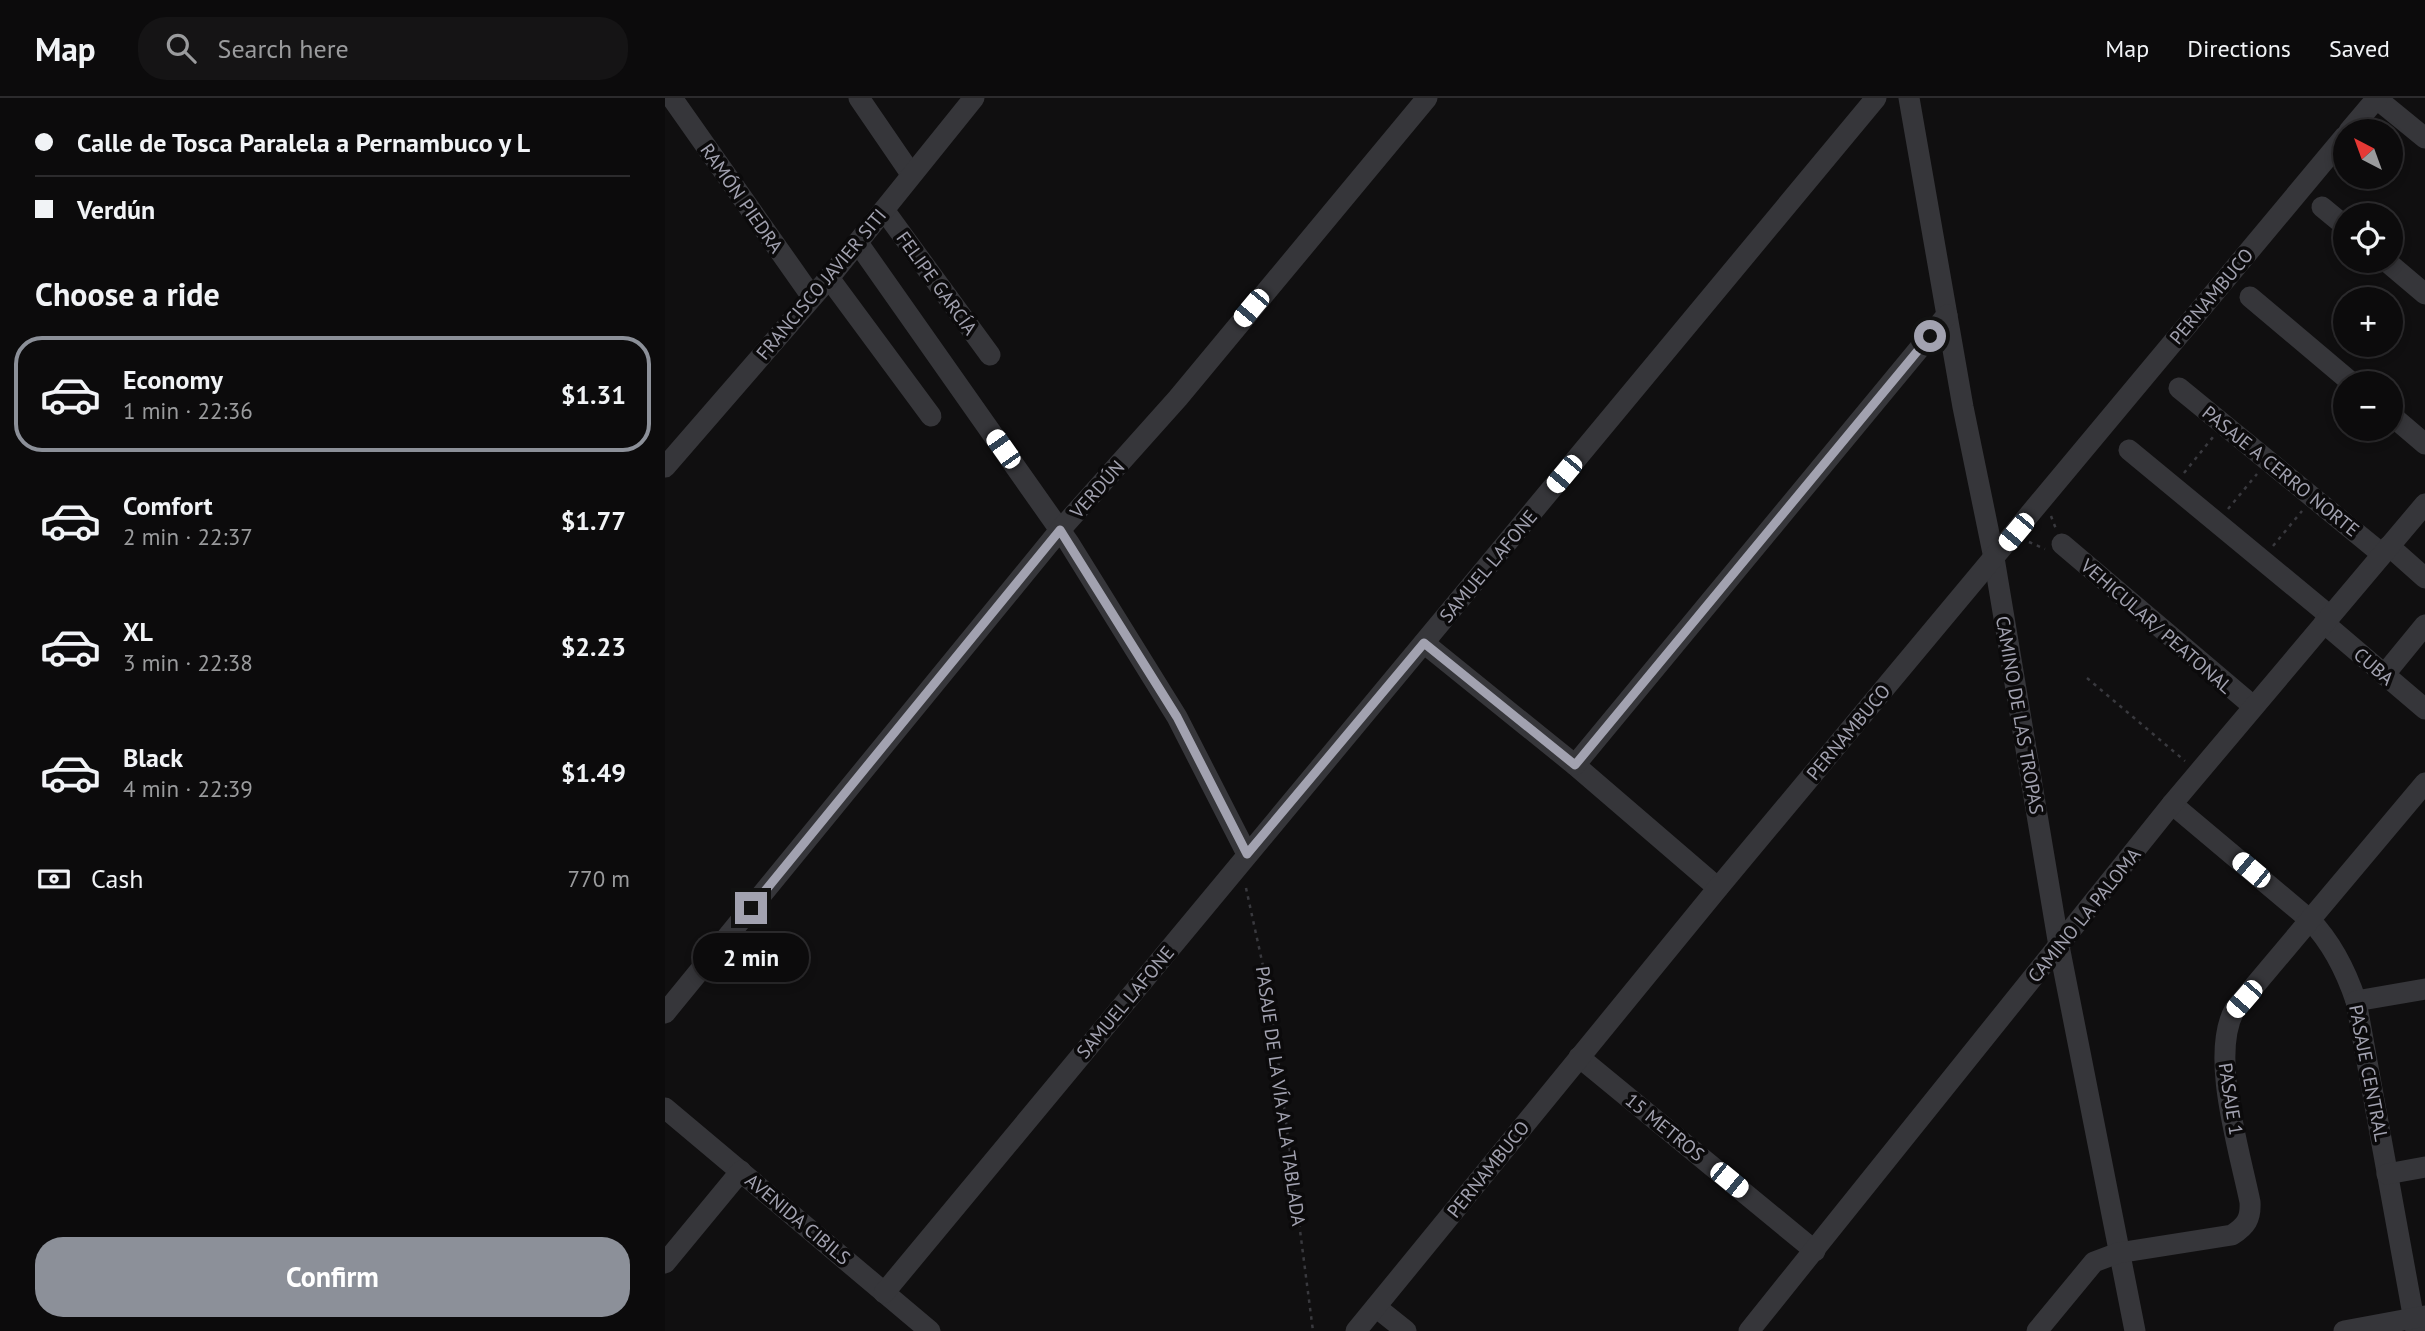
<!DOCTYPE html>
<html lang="en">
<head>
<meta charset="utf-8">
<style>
  :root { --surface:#0c0b0c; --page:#151415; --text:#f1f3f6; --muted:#9a9b9d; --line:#2c2b2d; --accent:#8c9099 }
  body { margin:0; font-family:"PT Sans",sans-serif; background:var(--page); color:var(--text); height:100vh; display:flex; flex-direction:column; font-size:26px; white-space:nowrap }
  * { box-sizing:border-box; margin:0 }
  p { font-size:23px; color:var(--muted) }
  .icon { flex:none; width:38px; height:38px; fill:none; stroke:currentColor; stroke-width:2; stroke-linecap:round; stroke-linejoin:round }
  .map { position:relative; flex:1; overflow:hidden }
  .panel { display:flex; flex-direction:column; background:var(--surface); width:665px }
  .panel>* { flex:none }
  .hud { display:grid; align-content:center; height:154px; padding:0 35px; background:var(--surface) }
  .needle { width:46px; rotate:319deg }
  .buttons { position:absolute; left:1668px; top:21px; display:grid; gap:14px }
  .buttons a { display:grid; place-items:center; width:70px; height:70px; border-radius:50%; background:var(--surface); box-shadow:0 4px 10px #0003,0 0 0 2px var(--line); font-size:35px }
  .end { position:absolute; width:32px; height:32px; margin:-16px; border:9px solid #a2a2b0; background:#111; box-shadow:0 0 0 4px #111 }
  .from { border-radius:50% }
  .bubble { position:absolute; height:49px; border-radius:24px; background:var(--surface); box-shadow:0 4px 10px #0003,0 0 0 2px var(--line); font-size:23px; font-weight:700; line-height:49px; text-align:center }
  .car { position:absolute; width:21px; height:42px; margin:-21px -10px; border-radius:9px; box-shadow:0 0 5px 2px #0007; background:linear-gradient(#fff 24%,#345 0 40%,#fff 0 76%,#345 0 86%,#fff 0) }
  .hud b { display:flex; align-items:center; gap:24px; height:66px; font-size:26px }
  .hud b+b { border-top:2px solid var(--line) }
  .hud i { width:18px; height:18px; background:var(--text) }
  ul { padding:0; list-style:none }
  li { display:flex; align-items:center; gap:21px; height:116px; margin:0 14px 10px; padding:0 21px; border:4px solid transparent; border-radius:28px }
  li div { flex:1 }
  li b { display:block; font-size:26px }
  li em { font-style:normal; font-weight:700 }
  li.on { border-color:var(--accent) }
  li>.icon { width:63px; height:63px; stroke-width:1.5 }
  h2 { padding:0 35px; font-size:32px; line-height:84px }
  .pay { display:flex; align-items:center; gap:18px; height:77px; padding:0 35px; font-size:26px }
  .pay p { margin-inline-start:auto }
  .cta { display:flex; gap:14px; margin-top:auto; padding:14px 35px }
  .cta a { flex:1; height:80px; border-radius:28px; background:var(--accent); color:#fff; font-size:28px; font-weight:700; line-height:80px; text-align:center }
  header { display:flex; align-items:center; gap:42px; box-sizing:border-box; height:98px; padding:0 35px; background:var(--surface); border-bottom:2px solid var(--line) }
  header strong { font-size:33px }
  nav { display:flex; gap:38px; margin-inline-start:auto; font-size:24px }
  .search { width:490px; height:63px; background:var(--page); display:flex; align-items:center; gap:18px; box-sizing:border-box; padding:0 24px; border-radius:28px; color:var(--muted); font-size:26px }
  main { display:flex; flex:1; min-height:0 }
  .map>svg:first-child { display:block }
</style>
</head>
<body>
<header>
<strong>Map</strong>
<div class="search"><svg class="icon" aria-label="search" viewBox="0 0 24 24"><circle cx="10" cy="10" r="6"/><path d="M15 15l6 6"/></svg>Search here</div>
<nav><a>Map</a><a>Directions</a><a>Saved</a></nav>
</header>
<main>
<section class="panel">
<div class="hud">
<b><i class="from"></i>Calle de Tosca Paralela a Pernambuco y L</b>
<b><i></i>Verdún</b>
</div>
<h2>Choose a ride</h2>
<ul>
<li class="on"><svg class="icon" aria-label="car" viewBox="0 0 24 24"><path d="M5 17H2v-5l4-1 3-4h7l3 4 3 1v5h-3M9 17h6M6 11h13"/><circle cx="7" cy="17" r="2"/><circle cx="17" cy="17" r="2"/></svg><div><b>Economy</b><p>1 min · 22:36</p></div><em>$1.31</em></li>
<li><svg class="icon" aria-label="car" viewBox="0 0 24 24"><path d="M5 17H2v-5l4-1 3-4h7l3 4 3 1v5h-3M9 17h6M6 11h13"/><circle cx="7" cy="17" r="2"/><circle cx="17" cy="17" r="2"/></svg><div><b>Comfort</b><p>2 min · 22:37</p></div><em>$1.77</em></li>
<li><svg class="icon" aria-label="car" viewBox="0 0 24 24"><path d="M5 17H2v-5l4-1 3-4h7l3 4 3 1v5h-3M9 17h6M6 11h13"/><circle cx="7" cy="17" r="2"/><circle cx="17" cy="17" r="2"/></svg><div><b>XL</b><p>3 min · 22:38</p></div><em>$2.23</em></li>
<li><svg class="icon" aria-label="car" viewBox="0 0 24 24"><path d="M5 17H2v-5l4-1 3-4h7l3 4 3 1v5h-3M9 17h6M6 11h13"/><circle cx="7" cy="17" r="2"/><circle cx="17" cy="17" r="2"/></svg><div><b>Black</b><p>4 min · 22:39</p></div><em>$1.49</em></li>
</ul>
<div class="pay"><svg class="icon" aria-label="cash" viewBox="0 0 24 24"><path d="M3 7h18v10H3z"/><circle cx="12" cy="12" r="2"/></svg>Cash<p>770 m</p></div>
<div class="cta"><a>Confirm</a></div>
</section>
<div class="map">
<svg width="1760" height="1233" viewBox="0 0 1760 1233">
  <rect width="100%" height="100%" fill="#100f10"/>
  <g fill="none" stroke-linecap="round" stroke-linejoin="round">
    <!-- path -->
    <g stroke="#39393e" stroke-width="2.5" stroke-dasharray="3.5 5" stroke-linecap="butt">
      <polyline points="1519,375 1548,339"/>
      <polyline points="1563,411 1592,376"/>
      <polyline points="1386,418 1391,431"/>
      <polyline points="1364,444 1380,451"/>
      <polyline points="1608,448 1637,413"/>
      <polyline points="1422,580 1520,663"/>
      <polyline points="581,790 605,900 648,1233"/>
    </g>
    <!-- minor -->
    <g stroke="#36363a" stroke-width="21">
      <polyline points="7,0 147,199"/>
      <polyline points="194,0 246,76"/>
      <polyline points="1244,0 1298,309 1329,460 1394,848 1470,1233"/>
      <polyline points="1711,0 1760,40"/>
      <polyline points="1684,33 1712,0"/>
      <polyline points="1657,109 1680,128"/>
      <polyline points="219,112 325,257"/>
      <polyline points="193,145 404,445 512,619 582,756"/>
      <polyline points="1721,163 1760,196"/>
      <polyline points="164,180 266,318"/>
      <polyline points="1585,199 1687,285"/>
      <polyline points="1514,290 1717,456"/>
      <polyline points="1726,317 1760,346"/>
      <polyline points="1464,352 1665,518"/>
      <polyline points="0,369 164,180 309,0"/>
      <polyline points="1397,446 1588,608"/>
      <polyline points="1724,448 1760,480"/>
      <polyline points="1659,525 1760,611"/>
      <polyline points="759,545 910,667 1053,790"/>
      <polyline points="1719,577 1760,527"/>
      <polyline points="910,667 1282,217"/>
      <path d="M1507 706 1645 822C1667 845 1681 873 1691 903L1751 1233"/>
      <polyline points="1691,903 1760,891"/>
      <polyline points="0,915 395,432 513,300 762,0"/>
      <polyline points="914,959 1150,1153"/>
      <polyline points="0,1010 265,1233"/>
      <polyline points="1722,1076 1760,1069"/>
      <polyline points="0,1165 76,1073"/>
      <polyline points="219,1195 1211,0"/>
      <polyline points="711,1209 741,1233"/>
      <polyline points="691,1233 1053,790 1680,38"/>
      <polyline points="1084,1233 1507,706 1760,406"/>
      <path d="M1372 1233 1429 1164 1453 1155 1567 1137C1581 1128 1586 1121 1585 1104 1575 1054 1544 956 1570 911L1760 685"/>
      <polyline points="1679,1233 1760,1218"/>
    </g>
  </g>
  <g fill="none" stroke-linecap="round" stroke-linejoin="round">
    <!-- route -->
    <polyline stroke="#a2a2b0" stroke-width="9" points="86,810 395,432 512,619 582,756 759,545 910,667 1265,238"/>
  </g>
  <g text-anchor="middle" stroke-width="7" stroke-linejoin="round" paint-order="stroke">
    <!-- street labels -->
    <g font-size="19" fill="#a2a2b0" stroke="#0b0a0b">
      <text transform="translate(77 100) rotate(55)" y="7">RAMÓN PIEDRA</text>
      <text transform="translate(272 185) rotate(54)" y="7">FELIPE GARCÍA</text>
      <text transform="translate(156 186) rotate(-50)" y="7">FRANCISCO JAVIER SITI</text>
      <text transform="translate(1546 198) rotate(-50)" y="7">PERNAMBUCO</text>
      <text transform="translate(1616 373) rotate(39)" y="7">PASAJE A CERRO NORTE</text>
      <text transform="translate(432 391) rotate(-48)" y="7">VERDÚN</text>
      <text transform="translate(823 468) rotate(-50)" y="7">SAMUEL LAFONE</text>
      <text transform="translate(1492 528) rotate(41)" y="7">VEHICULAR/ PEATONAL</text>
      <text transform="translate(1709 568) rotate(41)" y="7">CUBA</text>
      <text transform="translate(1355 617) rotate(80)" y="7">CAMINO DE LAS TROPAS</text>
      <text transform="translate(1183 634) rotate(-50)" y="7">PERNAMBUCO</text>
      <text transform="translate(1419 817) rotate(-51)" y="7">CAMINO LA PALOMA</text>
      <text transform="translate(460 904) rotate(-50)" y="7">SAMUEL LAFONE</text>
      <text transform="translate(1704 975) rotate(79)" y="7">PASAJE CENTRAL</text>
      <text transform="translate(616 998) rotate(82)" y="7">PASAJE DE LA VÍA A LA TABLADA</text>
      <text transform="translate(1566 1001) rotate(81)" y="7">PASAJE 1</text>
      <text transform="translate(1000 1029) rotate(39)" y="7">15 METROS</text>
      <text transform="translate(823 1071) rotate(-51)" y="7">PERNAMBUCO</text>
      <text transform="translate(133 1121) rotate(40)" y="7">AVENIDA CIBILS</text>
    </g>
  </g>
</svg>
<div class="buttons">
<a><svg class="needle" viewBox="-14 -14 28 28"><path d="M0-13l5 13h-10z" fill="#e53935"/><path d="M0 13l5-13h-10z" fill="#9a9b9d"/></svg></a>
<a><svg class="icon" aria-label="locate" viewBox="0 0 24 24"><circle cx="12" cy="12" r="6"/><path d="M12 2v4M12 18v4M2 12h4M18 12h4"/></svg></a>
<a>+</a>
<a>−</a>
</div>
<i class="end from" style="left:1265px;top:238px"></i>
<i class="end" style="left:86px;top:810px"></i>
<div class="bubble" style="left:28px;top:835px;width:116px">2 min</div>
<i class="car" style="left:586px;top:210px;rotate:220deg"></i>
<i class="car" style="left:338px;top:351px;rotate:325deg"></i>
<i class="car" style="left:899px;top:376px;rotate:220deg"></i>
<i class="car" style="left:1351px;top:434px;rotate:220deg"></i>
<i class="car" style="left:1586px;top:772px;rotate:310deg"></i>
<i class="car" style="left:1579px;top:901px;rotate:221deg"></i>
<i class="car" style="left:1064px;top:1082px;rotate:129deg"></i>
</div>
</main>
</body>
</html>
